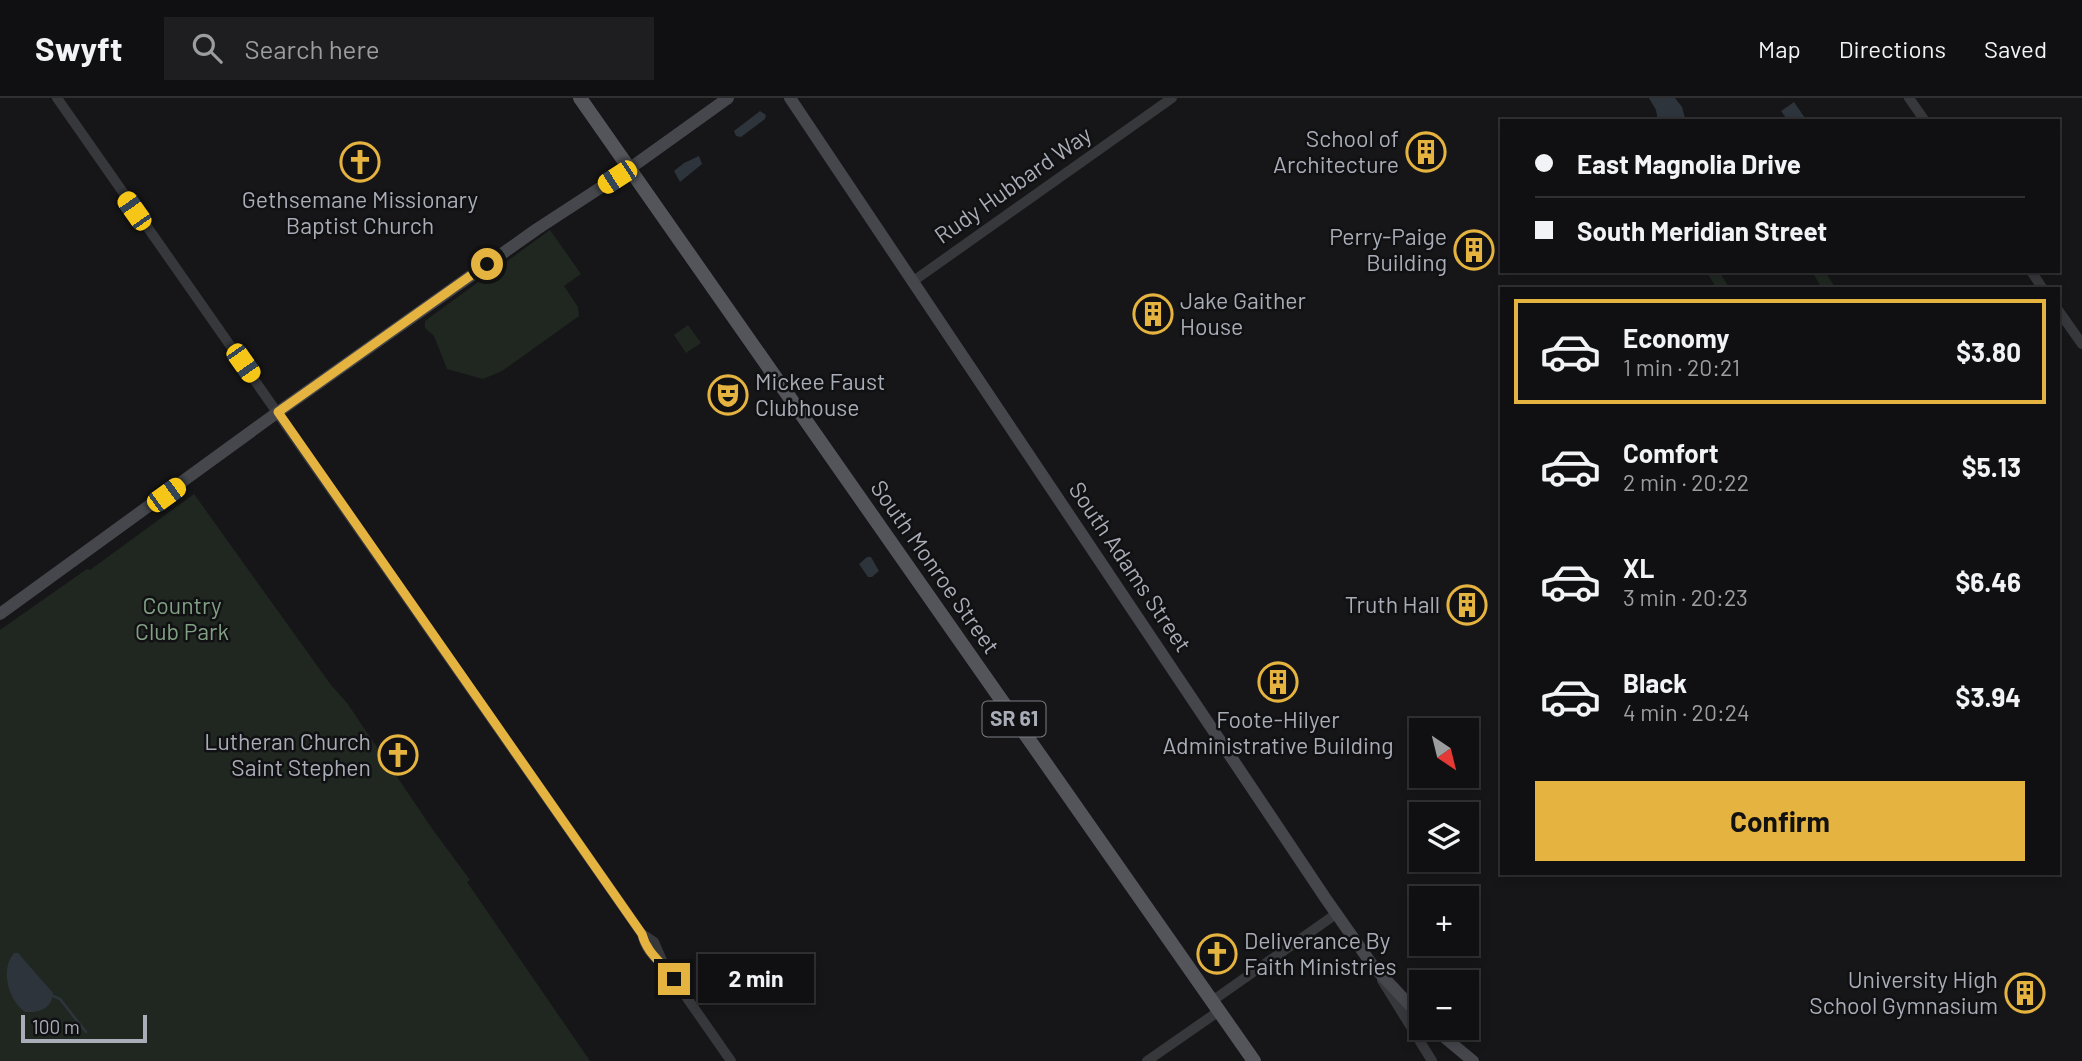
<!DOCTYPE html>
<html lang="en">
<head>
<meta charset="utf-8">
<style>
  :root { --surface:#101012; --page:#1e1e20; --text:#f1f3f6; --muted:#9c9d9f; --line:#303032; --accent:#e5b340 }
  body { margin:0; font-family:Barlow,sans-serif; background:var(--page); color:var(--text); height:100vh; display:flex; flex-direction:column; font-size:26px; white-space:nowrap }
  * { box-sizing:border-box; margin:0 }
  p { font-size:23px; color:var(--muted) }
  .icon { flex:none; width:38px; height:38px; fill:none; stroke:currentColor; stroke-width:2; stroke-linecap:round; stroke-linejoin:round }
  .map { position:relative; flex:1; overflow:hidden }
  .details { position:absolute; left:1500px; top:189px; width:560px; height:588px; display:flex; flex-direction:column; background:var(--surface); border-radius:0px; box-shadow:0 4px 10px #0003,0 0 0 2px var(--line) }
  .details>* { flex:none }
  .guide { position:absolute; left:1500px; top:21px; width:560px; height:154px; border-radius:0px; box-shadow:0 4px 10px #0003,0 0 0 2px var(--line); display:grid; align-content:center; height:154px; padding:0 35px; background:var(--surface) }
  .needle { width:46px; rotate:145deg }
  .fabs { position:absolute; left:1409px; top:620px; display:grid; gap:14px }
  .fabs a { display:grid; place-items:center; width:70px; height:70px; border-radius:0px; background:var(--surface); box-shadow:0 4px 10px #0003,0 0 0 2px var(--line); font-size:35px }
  .scale { position:absolute; left:21px; bottom:18px; width:126px; box-sizing:border-box; padding-left:7px; border:4px solid #a9adb7; border-top:0; font-size:19px; line-height:24px; white-space:nowrap; color:#a9adb7; -webkit-text-stroke:5px #111113; paint-order:stroke }
  .end { position:absolute; width:32px; height:32px; margin:-16px; border:9px solid #e5b340; background:#111; box-shadow:0 0 0 4px #111 }
  .from { border-radius:50% }
  .bubble { position:absolute; height:49px; border-radius:0px; background:var(--surface); box-shadow:0 4px 10px #0003,0 0 0 2px var(--line); font-size:23px; font-weight:700; line-height:49px; text-align:center }
  .car { position:absolute; width:21px; height:42px; margin:-21px -10px; border-radius:9px; box-shadow:0 0 5px 2px #0007; background:linear-gradient(#f5c518 24%,#345 0 40%,#f5c518 0 76%,#345 0 86%,#f5c518 0) }
  .guide b { display:flex; align-items:center; gap:24px; height:66px; font-size:26px }
  .guide b+b { border-top:2px solid var(--line) }
  .guide i { width:18px; height:18px; background:var(--text) }
  ul { padding:12px 0 0; list-style:none }
  li { display:flex; align-items:center; gap:21px; height:105px; margin:0 14px 10px; padding:0 21px; border:4px solid transparent; border-radius:0px }
  li div { flex:1 }
  li b { display:block; font-size:26px }
  li em { font-style:normal; font-weight:700 }
  li.selected { border-color:var(--accent) }
  li>.icon { width:63px; height:63px; stroke-width:1.5 }
  .button { display:flex; gap:14px; margin-top:auto; padding:14px 35px }
  .button a { flex:1; height:80px; border-radius:0px; background:var(--accent); color:#111; font-size:28px; font-weight:700; line-height:80px; text-align:center }
  header { display:flex; align-items:center; gap:42px; box-sizing:border-box; height:98px; padding:0 35px; background:var(--surface); border-bottom:2px solid var(--line) }
  header strong { font-size:33px }
  nav { display:flex; gap:38px; margin-inline-start:auto; font-size:24px }
  .search { width:490px; height:63px; background:var(--page); display:flex; align-items:center; gap:18px; box-sizing:border-box; padding:0 24px; border-radius:0px; color:var(--muted); font-size:26px }
  .map>svg:first-child { display:block }
</style>
</head>
<body>
<header>
<strong>Swyft</strong>
<div class="search"><svg class="icon" aria-label="search" viewBox="0 0 24 24"><circle cx="10" cy="10" r="6"/><path d="M15 15l6 6"/></svg>Search here</div>
<nav><a>Map</a><a>Directions</a><a>Saved</a></nav>
</header>
<div class="map">
<svg width="2082" height="963" viewBox="0 0 2082 963">
  <rect width="100%" height="100%" fill="#161618"/>
  <!-- green -->
  <g fill="#202721">
    <polygon points="550,132 581,176 564,188 578,209 579,218 502,273 483,281 447,271 434,238 425,230 425,223"/>
    <polygon points="1706,173 1719,173 1730,191 1717,191"/>
    <polygon points="1812,173 1825,173 1836,191 1822,191"/>
    <polygon points="688,227 701,245 686,255 674,237"/>
    <polygon points="194,396 331,587 347,605 433,732 470,782 467,784 590,963 0,963 0,532 87,471 90,472"/>
  </g>
  <!-- water -->
  <g fill="#2d343b">
    <polygon points="1649,0 1675,0 1682,9 1685,20 1683,23 1658,23 1656,12"/>
    <polygon points="1794,4 1807,23 1788,23 1781,13"/>
    <polygon points="760,13 766,17 765,21 741,39 736,38 734,33"/>
    <polygon points="699,58 702,66 680,84 674,73 684,65"/>
    <polygon points="867,459 871,459 879,473 872,479 868,479 859,466"/>
    <path d="M14 855H18L53 895C52 911 39 915 25 914 8 902 0 871 14 855Z"/>
  </g>
  <g fill="none" stroke-linecap="round" stroke-linejoin="round">
    <!-- stream -->
    <polyline stroke="#2d343b" stroke-width="2.5" points="53,898 60,901 86,934"/>
    <!-- tertiary -->
    <g stroke="#37383c" stroke-width="10">
      <polyline points="57,0 642,836 654,844 664,867 731,963"/>
      <polyline points="1909,0 1925,23"/>
      <polyline points="2031,173 2043,191"/>
      <polyline points="912,184 1172,0"/>
      <polyline points="2058,212 2082,246"/>
      <path d="M642 836C645 850 652 858 664 867"/>
      <polyline points="1382,882 1432,963"/>
      <polyline points="1212,903 1336,816"/>
      <polyline points="1147,963 1219,913"/>
    </g>
    <!-- secondary -->
    <g stroke="#45474c" stroke-width="12">
      <polyline points="790,0 1326,801 1373,868 1421,919"/>
      <polyline points="0,516 278,314 537,131 629,71 728,0"/>
      <polyline points="1432,929 1473,963"/>
    </g>
    <!-- primary -->
    <polyline stroke="#53555b" stroke-width="14" points="580,0 1254,963"/>
  </g>
  <g fill="none" stroke-linecap="round" stroke-linejoin="round">
    <!-- route -->
    <path stroke="#e5b340" stroke-width="9" d="M487 166 278 314 642 836C647 856 663 865 674 881"/>
  </g>
  <!-- icons -->
  <defs>
    <g id="building-ring" transform="scale(2.0125)"><circle r="9.5" fill="#111113" stroke="#e5b340" stroke-width="1.5"/><path d="M-4-6H4V6H1V3H-1V6H-4ZM-2.5-4.3h1.7v1.8h-1.7ZM.8-4.3h1.7v1.8H.8ZM-2.5-1h1.7V.8h-1.7ZM.8-1h1.7V.8H.8Z" fill="#e5b340"/></g>
    <g id="church-ring" transform="scale(2.0125)"><circle r="9.5" fill="#111113" stroke="#e5b340" stroke-width="1.5"/><path d="M-1.2-6h2.4v3.5h3.3v2.4h-3.3V6h-2.4V-.1h-3.3v-2.4h3.3Z" fill="#e5b340"/></g>
    <g id="theatre-ring" transform="scale(2.0125)"><circle r="9.5" fill="#111113" stroke="#e5b340" stroke-width="1.5"/><path d="M-5-5.5Q0-4 5-5.5V0Q5 5 0 6Q-5 5-5 0ZM-3.3-2.5H-1v1.5H-3.3ZM1-2.5H3.3v1.5H1ZM-2.8 1Q0 5.5 2.8 1Z" fill="#e5b340"/></g>
  </defs>
  <g fill-rule="evenodd">
    <use href="#building-ring" x="1426" y="54"/>
    <use href="#church-ring" x="360" y="64"/>
    <use href="#building-ring" x="1474" y="152"/>
    <use href="#building-ring" x="1153" y="216"/>
    <use href="#theatre-ring" x="728" y="297"/>
    <use href="#building-ring" x="1467" y="507"/>
    <use href="#building-ring" x="1278" y="584"/>
    <use href="#church-ring" x="398" y="657"/>
    <use href="#church-ring" x="1217" y="856"/>
    <use href="#building-ring" x="2025" y="895"/>
  </g>
  <g text-anchor="middle" stroke-width="5" stroke-linejoin="round" paint-order="stroke">
    <!-- shield labels -->
    <rect fill="#111113" stroke="#7b7e86" stroke-width="2" x="982.5" y="603.5" width="63" height="35" rx="5"/>
    <g font-size="21" font-weight="bold" fill="#a9adb7">
      <text x="1014" y="628">SR 61</text>
    </g>
    <!-- poi labels -->
    <g font-size="23" fill="#a9adb7" stroke="#111113" text-anchor="end">
      <text x="1399" y="49">School of<tspan x="1399" dy="26">Architecture</tspan></text>
      <text x="360" y="110" text-anchor="middle">Gethsemane Missionary<tspan x="360" dy="26">Baptist Church</tspan></text>
      <text x="1447" y="147">Perry-Paige<tspan x="1447" dy="26">Building</tspan></text>
      <text x="1180" y="211" text-anchor="start">Jake Gaither<tspan x="1180" dy="26">House</tspan></text>
      <text x="755" y="292" text-anchor="start">Mickee Faust<tspan x="755" dy="26">Clubhouse</tspan></text>
      <text x="1440" y="515">Truth Hall</text>
      <text x="1278" y="630" text-anchor="middle">Foote-Hilyer<tspan x="1278" dy="26">Administrative Building</tspan></text>
      <text x="371" y="652">Lutheran Church<tspan x="371" dy="26">Saint Stephen</tspan></text>
      <text x="1244" y="851" text-anchor="start">Deliverance By<tspan x="1244" dy="26">Faith Ministries</tspan></text>
      <text x="1998" y="890">University High<tspan x="1998" dy="26">School Gymnasium</tspan></text>
    </g>
    <!-- street labels -->
    <g font-size="23" fill="#a9adb7" stroke="#111113">
      <text transform="translate(1013 87) rotate(-35)" y="8">Rudy Hubbard Way</text>
      <text transform="translate(935 469) rotate(55)" y="8">South Monroe Street</text>
      <text transform="translate(1130 469) rotate(56)" y="8">South Adams Street</text>
    </g>
    <!-- park labels -->
    <g font-size="23" fill="#81a084" stroke="#111113">
      <text x="182" y="516">Country<tspan x="182" dy="26">Club Park</tspan></text>
    </g>
  </g>
</svg>
<div class="fabs">
<a><svg class="needle" viewBox="-14 -14 28 28"><path d="M0-13l5 13h-10z" fill="#e53935"/><path d="M0 13l5-13h-10z" fill="#9c9d9f"/></svg></a>
<a><svg class="icon" aria-label="layers" viewBox="0 0 24 24"><path d="M12 4l9 5-9 5-9-5zM3 14l9 5 9-5"/></svg></a>
<a>+</a>
<a>−</a>
</div>
<div class="scale">100 m</div>
<i class="end from" style="left:487px;top:166px"></i>
<i class="end" style="left:674px;top:881px"></i>
<div class="bubble" style="left:698px;top:856px;width:116px">2 min</div>
<i class="car" style="left:617px;top:79px;rotate:237deg"></i>
<i class="car" style="left:134px;top:113px;rotate:325deg"></i>
<i class="car" style="left:243px;top:265px;rotate:145deg"></i>
<i class="car" style="left:166px;top:397px;rotate:54deg"></i>
<div class="guide">
<b><i class="from"></i>East Magnolia Drive</b>
<b><i></i>South Meridian Street</b>
</div>
<section class="details">
<ul>
<li class="selected"><svg class="icon" aria-label="car" viewBox="0 0 24 24"><path d="M5 17H2v-5l4-1 3-4h7l3 4 3 1v5h-3M9 17h6M6 11h13"/><circle cx="7" cy="17" r="2"/><circle cx="17" cy="17" r="2"/></svg><div><b>Economy</b><p>1 min · 20:21</p></div><em>$3.80</em></li>
<li><svg class="icon" aria-label="car" viewBox="0 0 24 24"><path d="M5 17H2v-5l4-1 3-4h7l3 4 3 1v5h-3M9 17h6M6 11h13"/><circle cx="7" cy="17" r="2"/><circle cx="17" cy="17" r="2"/></svg><div><b>Comfort</b><p>2 min · 20:22</p></div><em>$5.13</em></li>
<li><svg class="icon" aria-label="car" viewBox="0 0 24 24"><path d="M5 17H2v-5l4-1 3-4h7l3 4 3 1v5h-3M9 17h6M6 11h13"/><circle cx="7" cy="17" r="2"/><circle cx="17" cy="17" r="2"/></svg><div><b>XL</b><p>3 min · 20:23</p></div><em>$6.46</em></li>
<li><svg class="icon" aria-label="car" viewBox="0 0 24 24"><path d="M5 17H2v-5l4-1 3-4h7l3 4 3 1v5h-3M9 17h6M6 11h13"/><circle cx="7" cy="17" r="2"/><circle cx="17" cy="17" r="2"/></svg><div><b>Black</b><p>4 min · 20:24</p></div><em>$3.94</em></li>
</ul>
<div class="button"><a>Confirm</a></div>
</section>
</div>
</body>
</html>
